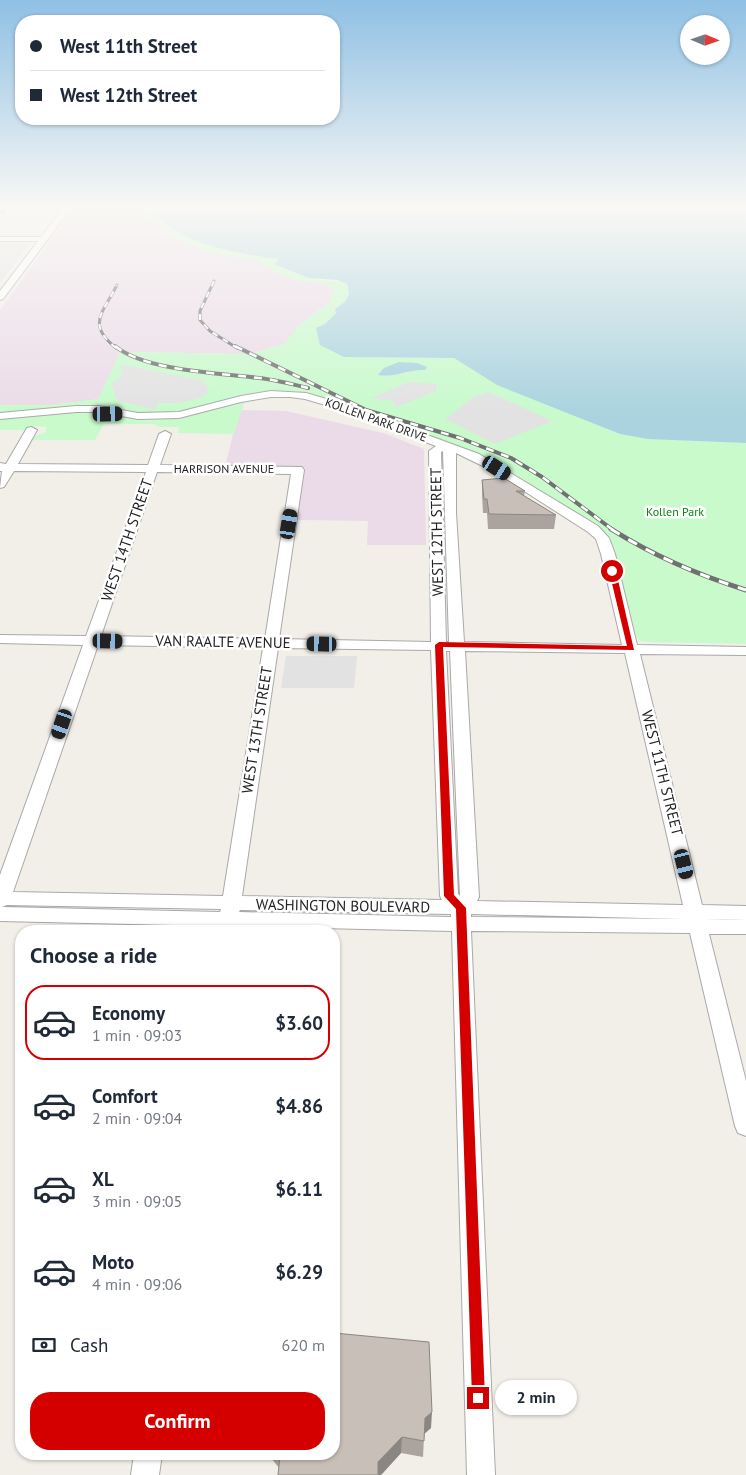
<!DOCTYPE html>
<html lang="en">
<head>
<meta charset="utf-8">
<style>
  :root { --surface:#fff; --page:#f2f2f3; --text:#1f2937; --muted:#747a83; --line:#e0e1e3; --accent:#d40000 }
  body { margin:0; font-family:"PT Sans",sans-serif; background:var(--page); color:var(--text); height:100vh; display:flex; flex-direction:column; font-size:19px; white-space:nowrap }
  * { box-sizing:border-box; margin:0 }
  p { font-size:16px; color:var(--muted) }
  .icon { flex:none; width:28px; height:28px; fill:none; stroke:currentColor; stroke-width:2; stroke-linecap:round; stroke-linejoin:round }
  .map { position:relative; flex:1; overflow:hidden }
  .panel { position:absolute; left:15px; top:925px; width:325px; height:535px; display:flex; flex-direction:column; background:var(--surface); border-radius:20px; box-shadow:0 1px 4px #0004 }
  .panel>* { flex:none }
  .top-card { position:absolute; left:15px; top:15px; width:325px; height:110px; border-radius:20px; box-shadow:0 1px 4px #0004; display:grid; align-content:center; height:110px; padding:0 15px; background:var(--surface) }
  .needle { width:32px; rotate:92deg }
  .tools { position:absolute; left:680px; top:15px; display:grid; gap:10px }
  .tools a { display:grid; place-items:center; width:50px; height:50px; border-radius:50%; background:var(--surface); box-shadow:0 1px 4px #0004; font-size:25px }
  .end { position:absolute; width:22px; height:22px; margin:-11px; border:6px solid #d40000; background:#fff; box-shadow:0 0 0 2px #fff }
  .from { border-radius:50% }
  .bubble { position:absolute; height:35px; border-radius:18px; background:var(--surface); box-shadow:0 1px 4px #0004; font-size:16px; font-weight:700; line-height:35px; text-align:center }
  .car { position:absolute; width:15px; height:30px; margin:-15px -8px; border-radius:6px; box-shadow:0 0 4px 1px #0007; background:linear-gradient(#222 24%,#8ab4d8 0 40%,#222 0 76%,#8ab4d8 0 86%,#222 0) }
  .top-card b { display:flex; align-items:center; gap:18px; height:48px; font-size:19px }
  .top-card b+b { border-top:1px solid var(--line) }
  .top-card i { width:12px; height:12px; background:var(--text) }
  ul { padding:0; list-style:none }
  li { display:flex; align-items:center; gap:15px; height:75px; margin:0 10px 8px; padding:0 5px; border:2px solid transparent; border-radius:20px }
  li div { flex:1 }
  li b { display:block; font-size:19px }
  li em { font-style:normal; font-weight:700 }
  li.active { border-color:var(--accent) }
  li>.icon { width:45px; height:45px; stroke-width:1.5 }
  h2 { padding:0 15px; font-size:22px; line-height:60px }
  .pay { display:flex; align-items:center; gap:12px; height:55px; padding:0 15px; font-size:19px }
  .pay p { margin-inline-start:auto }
  .primary-button { display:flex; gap:10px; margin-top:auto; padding:10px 15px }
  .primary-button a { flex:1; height:58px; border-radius:20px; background:var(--accent); color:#fff; font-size:20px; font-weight:700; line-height:58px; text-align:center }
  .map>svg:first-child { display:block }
</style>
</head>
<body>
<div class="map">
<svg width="746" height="1475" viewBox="0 0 746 1475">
  <rect width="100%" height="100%" fill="#f2efe9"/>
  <!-- industrial -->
  <g fill="#ebdbe8">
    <polygon points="75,207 144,207 144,213 169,235 209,253 256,261 333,287 331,301 299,325 285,344 251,354 120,352 99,399 51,405 0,405 0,310"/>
    <polygon points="239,410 286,411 383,433 424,449 426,545 367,545 368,521 297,520 305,468 225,467"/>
  </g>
  <!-- park -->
  <path fill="#c8facc" d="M144 207H149C169 236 217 248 250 255 260 257 272 256 280 260 290 264 299 275 309 278 322 282 334 279 347 284 350 297 346 302 336 309V313L325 324 344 357 454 358 496 384 620 434 656 439 746 443V644L648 642 640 641 636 636 609 536 493 462 449 444 318 396 280 392 246 397 234 434 178 433 179 427H160L154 424H104L95 440H32L35 436 46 432V427L35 426 24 430H0V405H51L98 399 120 352 251 354 284 344 299 325 331 301 333 287 288 278 256 261 209 253 169 235 145 217Z"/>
  <!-- parking -->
  <g fill="#e2e2e2">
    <polygon points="0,241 31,242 0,283"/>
    <polygon points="124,365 204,381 209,390 203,397 181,403 157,403 157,409 153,409 117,401 112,384 115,380 123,375 120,366"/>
    <polygon points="409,382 436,384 436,391 397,407 394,406 394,401 371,398"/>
    <polygon points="489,392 552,421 495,444 445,419 474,397"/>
    <polygon points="286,656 357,656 354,688 281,688"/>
  </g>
  <!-- water -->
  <g fill="#aad3df">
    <path d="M149 207H746V443L648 439 620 434 497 385 454 358 344 357 320 345 316 328 325 324 336 313 335 309 345 302 349 294 347 284 337 280 309 278 274 264 279 259C238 254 174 243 149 207Z"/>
    <path d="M399 362 417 363 427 367 425 370C408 369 394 378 378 375L384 368Z"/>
  </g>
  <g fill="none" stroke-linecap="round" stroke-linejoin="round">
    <!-- minor casing -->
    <g stroke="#a9a9a9" stroke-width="2">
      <g id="minor">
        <polygon points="64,207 72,207 3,299 0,300 0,291 38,241 0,241 0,237 41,237"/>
        <path d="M271 391 306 393 340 403 479 454 598 526 609 538 615 554 637 645 746 647V655L640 654 702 905 746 906V920L706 919 746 920V934H709L746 1081V1136L738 1133 735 1126 690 933 471 931 495 1475H467L452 931 237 926V931H217L218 926 0 921V875L83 645 0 643V635L86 636 146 472 14 471 4 487 0 488 2 471H0V463L6 464 27 428 31 427 37 430 18 464 148 465 159 434 165 431 171 434 160 465 302 467 304 470 279 639 431 642 429 451 436 446 332 407 305 399 290 397H271L241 402 179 418 138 419 99 412H76L0 419V413L76 406H99L138 413 179 412 241 396ZM443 451 449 642H446L441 452ZM456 453 493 471 588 532 596 539 601 554 622 645 464 642 456 513ZM157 472 291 474 265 639 101 636ZM98 645 263 648 223 896 13 892ZM278 648 431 650 440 896 442 900 242 896ZM446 651H450L460 896 458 894ZM465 651 625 653 683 905 477 901 479 897ZM7 905 221 909 220 912 2 907ZM240 910 451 914V917L239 912ZM471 914 686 919H687L471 917Z"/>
        <polygon points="134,1454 162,1454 159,1475 131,1475"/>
      </g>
    </g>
    <!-- minor -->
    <use href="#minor" fill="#fff" fill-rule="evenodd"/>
    <!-- rail-far2 casing -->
    <g stroke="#707070" stroke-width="3">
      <g id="rail-far2">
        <polyline points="214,281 200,311 200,320 210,331 237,348"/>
        <path d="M116 348C86 324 103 313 117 285"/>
      </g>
    </g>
    <!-- rail-far1 casing -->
    <g stroke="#707070" stroke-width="4">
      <g id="rail-far1">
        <path d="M115 346C145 371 220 373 259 378 276 380 292 384 308 388"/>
        <polyline points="235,346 366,410 460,438 511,458 542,477 613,530"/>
      </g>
    </g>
    <!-- rail casing -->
    <g stroke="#707070" stroke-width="5">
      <path id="rail" d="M611 529C654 556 698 575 746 590"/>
    </g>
    <!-- rail-far2 -->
    <use href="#rail-far2" stroke="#fff" stroke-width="2" stroke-dasharray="6" stroke-linecap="butt"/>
    <!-- rail-far1 -->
    <use href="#rail-far1" stroke="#fff" stroke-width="2.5" stroke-dasharray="8" stroke-linecap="butt"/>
    <!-- rail -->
    <use href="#rail" stroke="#fff" stroke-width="3" stroke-dasharray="10" stroke-linecap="butt"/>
  </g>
  <!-- wall -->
  <g fill="#aba49e">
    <polygon points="0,206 10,206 3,214 0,214"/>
    <polygon points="482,480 525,491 524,496 556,515 554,529 488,529 487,513 483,513 482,494"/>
    <polygon points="431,1428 424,1434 423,1457 401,1453 381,1475 278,1475 279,1468 268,1454 334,1454"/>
  </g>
  <!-- shaded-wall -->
  <g fill="#8b8681">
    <polygon points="2,206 10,206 3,214 2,207"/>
    <polygon points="432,1412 431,1428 424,1434 423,1457 425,1418"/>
    <polygon points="402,1437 401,1453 381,1475 378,1475 378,1462"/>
  </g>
  <!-- building -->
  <g fill="#c7bfb8" stroke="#8b8681">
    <polygon points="504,478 525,491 516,491 556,515 489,514 487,499 484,499 482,480"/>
    <polygon points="334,1333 429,1342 432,1412 425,1418 424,1441 402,1437 378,1462 378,1475 278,1475 280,1456 278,1454 334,1454"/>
  </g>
  <!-- sky -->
  <linearGradient id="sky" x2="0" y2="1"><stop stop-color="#8fc0e4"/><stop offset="0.5" stop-color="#f9f8f5"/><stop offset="1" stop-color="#f9f8f5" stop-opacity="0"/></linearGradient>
  <rect width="746" height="413" fill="url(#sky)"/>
  <!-- route -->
  <polygon fill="#d40000" points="612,569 616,571 634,650 443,647 454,895 466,908 485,1398 483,1403 478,1404 474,1403 472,1398 456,909 444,896 435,645 439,642 627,646 609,571"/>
  <g text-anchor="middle" stroke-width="5" stroke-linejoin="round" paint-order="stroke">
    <!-- far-street labels -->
    <g font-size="12" fill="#222" stroke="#fff">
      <text transform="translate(376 420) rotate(20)" y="4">KOLLEN PARK DRIVE</text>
      <text x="224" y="473">HARRISON AVENUE</text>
    </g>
    <!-- far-park labels -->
    <g font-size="12" fill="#0c8416" stroke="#fff">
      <text x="675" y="516">Kollen Park</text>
    </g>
    <!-- street labels -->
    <g font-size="15" fill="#222" stroke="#fff">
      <text transform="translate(437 532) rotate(-91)" y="5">WEST 12TH STREET</text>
      <text transform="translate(127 540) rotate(-71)" y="5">WEST 14TH STREET</text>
      <text transform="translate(223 642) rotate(1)" y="5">VAN RAALTE AVENUE</text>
      <text transform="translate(257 730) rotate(-81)" y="5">WEST 13TH STREET</text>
      <text transform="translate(662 773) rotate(76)" y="5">WEST 11TH STREET</text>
      <text transform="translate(343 906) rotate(1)" y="5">WASHINGTON BOULEVARD</text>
    </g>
  </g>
</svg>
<div class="tools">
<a><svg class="needle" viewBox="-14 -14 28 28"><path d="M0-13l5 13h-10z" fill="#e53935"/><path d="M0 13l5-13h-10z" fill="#747a83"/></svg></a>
</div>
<i class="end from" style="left:612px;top:571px"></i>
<i class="end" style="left:478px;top:1398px"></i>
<div class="bubble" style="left:495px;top:1380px;width:82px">2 min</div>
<i class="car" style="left:108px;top:414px;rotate:89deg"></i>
<i class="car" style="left:497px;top:468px;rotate:123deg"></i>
<i class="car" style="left:289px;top:524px;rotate:9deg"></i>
<i class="car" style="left:108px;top:641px;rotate:91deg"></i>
<i class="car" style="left:322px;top:644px;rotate:271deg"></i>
<i class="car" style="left:62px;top:724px;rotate:199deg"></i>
<i class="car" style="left:684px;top:864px;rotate:166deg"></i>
<div class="top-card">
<b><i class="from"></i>West 11th Street</b>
<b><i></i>West 12th Street</b>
</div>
<section class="panel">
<h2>Choose a ride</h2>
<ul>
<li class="active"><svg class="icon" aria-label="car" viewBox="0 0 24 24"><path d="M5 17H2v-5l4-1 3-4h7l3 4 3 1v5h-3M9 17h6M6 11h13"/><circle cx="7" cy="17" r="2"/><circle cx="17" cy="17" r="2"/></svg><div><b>Economy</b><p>1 min · 09:03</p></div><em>$3.60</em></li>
<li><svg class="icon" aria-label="car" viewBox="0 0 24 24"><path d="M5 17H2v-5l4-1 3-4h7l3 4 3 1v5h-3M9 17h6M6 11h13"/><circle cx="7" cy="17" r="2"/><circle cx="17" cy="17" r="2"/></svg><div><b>Comfort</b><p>2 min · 09:04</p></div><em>$4.86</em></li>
<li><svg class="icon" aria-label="car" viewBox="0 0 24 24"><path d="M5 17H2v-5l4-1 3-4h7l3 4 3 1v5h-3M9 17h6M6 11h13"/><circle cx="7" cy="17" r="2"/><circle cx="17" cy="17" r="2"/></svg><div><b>XL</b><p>3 min · 09:05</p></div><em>$6.11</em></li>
<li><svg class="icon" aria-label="car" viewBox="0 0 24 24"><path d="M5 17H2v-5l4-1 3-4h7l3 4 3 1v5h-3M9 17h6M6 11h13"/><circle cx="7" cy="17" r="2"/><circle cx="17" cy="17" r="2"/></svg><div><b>Moto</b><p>4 min · 09:06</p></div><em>$6.29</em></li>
</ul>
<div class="pay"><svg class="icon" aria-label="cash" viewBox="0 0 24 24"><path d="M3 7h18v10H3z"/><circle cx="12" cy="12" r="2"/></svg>Cash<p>620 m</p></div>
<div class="primary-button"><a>Confirm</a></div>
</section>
</div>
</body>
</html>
